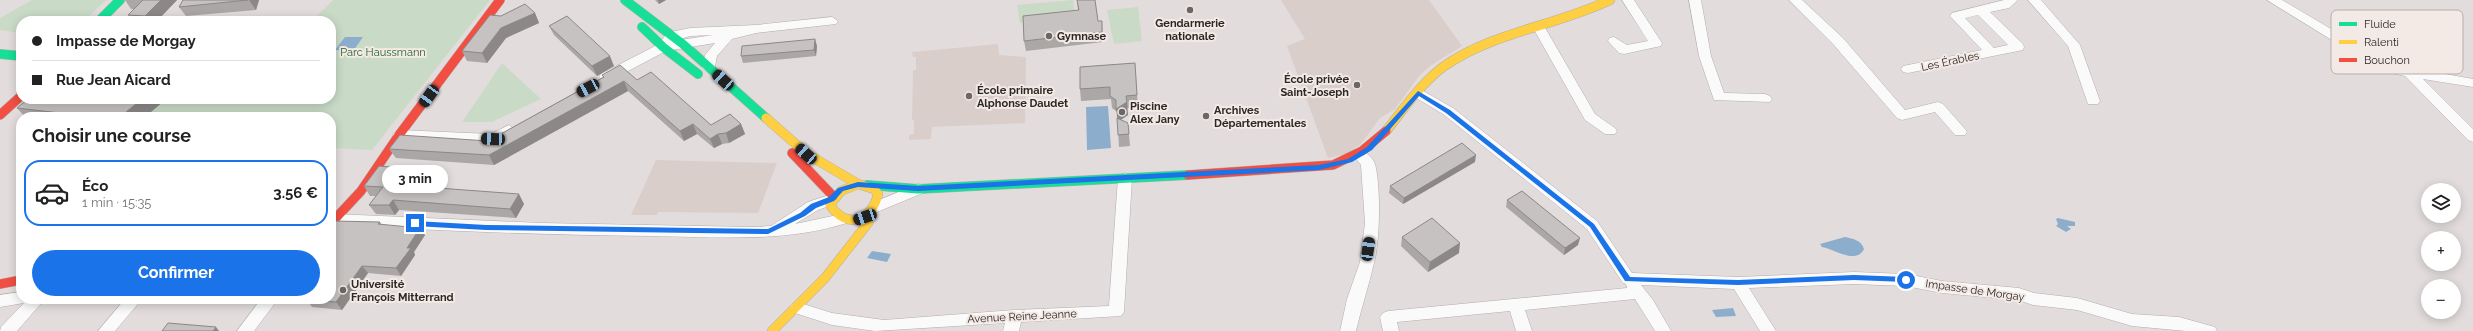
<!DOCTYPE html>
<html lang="fr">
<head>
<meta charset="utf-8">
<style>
  :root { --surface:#fff; --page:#f2f2f2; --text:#222; --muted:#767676; --line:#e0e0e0; --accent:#1a73e8 }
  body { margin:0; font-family:Raleway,sans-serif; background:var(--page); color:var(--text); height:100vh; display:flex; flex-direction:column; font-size:15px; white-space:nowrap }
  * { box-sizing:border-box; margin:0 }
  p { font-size:13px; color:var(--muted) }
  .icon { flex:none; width:22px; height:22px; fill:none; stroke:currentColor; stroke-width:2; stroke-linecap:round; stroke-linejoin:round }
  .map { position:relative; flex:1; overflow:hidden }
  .panel { position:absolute; left:16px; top:112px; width:320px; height:192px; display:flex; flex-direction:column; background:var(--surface); border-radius:16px; box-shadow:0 2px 10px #0003 }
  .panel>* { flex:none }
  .banner { position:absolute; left:16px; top:16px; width:320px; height:88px; border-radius:16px; box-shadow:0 2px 10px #0003; display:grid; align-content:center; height:88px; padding:0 16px; background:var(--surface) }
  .fabs { position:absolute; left:2421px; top:183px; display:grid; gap:8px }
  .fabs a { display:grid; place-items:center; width:40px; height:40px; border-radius:50%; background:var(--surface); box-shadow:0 2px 10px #0003; font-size:20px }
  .end { position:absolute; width:18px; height:18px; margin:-9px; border:5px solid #1a73e8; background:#fff; box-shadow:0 0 0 2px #fff }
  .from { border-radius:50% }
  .bubble { position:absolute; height:28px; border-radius:14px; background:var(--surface); box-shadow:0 2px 10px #0003; font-size:13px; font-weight:700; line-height:28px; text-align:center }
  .car { position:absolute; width:12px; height:24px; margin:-12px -6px; border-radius:5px; box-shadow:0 0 3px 1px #0007; background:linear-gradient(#222 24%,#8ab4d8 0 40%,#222 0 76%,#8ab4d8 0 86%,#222 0) }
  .banner b { display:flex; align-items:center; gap:14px; height:38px; font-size:15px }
  .banner b+b { border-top:1px solid var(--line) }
  .banner i { width:10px; height:10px; background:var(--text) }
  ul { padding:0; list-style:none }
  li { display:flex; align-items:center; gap:12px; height:66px; margin:0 8px 6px; padding:0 8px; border:2px solid var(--line); border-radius:16px }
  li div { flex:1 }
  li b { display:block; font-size:15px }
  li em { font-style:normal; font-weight:700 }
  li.selected { border-color:var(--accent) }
  li>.icon { width:36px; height:36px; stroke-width:1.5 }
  h2 { padding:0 16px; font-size:18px; line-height:48px }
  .primary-button { display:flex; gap:8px; margin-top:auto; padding:8px 16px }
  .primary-button a { flex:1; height:46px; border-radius:24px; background:var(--accent); color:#fff; font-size:16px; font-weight:700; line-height:46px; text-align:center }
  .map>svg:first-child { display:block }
</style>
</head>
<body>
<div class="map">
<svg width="2473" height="331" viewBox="0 0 2473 331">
  <rect width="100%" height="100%" fill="#e2dddc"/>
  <!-- built -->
  <g fill="#daceca">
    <polygon points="1281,0 1429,0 1462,46 1430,66 1419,76 1395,109 1380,118 1361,144 1346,154 1328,158 1287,46 1305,39"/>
    <polygon points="998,44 999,55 1026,57 1025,123 932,127 931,139 909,140 909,135 914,134 914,120 912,120 913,70 916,70 916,57 913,57 912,52"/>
    <polygon points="656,160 777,163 758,213 658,212 657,215 631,215"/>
  </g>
  <!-- green -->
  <g fill="#c9dbc7">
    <polygon points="32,0 106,0 84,21 21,21 21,33 0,30 0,18"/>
    <polygon points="333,0 490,0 372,150 331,148 331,117 32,117 52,99 331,99 331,21 312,21"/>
    <polygon points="1073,0 1076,19 1020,23 1017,5"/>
    <polygon points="1138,7 1142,41 1114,44 1107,10"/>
    <polygon points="502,63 541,99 492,122 462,122"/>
  </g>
  <!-- water -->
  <g fill="#8caecc">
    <polygon points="345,37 363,37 354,50 335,50"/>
    <polygon points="1108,106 1111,148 1087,150 1086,107"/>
    <polygon points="2058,218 2075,222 2075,226 2067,226 2071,229 2066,232 2056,226 2058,224 2056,219"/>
    <path d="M1845 237C1854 239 1861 240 1864 249 1856 265 1834 249 1822 247L1820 244Z"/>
    <polygon points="872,251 891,254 887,262 867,258"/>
    <polygon points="1733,308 1736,316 1716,317 1712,310"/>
  </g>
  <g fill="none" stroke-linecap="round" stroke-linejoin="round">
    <!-- street casing -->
    <g stroke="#b2aead" stroke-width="1">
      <g id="street">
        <polygon points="1622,0 1634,0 1662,43 1661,46 1624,54 1619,53 1608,41 1609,38 1614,37 1627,45 1648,41"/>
        <polygon points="1689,0 1701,0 1711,56 1724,93 1765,94 1770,96 1772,99 1770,102 1714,100 1699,56"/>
        <polygon points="1789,0 1802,0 1843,38 1905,110 1938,102 1943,104 1965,129 1967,132 1965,135 1955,135 1935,112 1902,120 1897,118 1833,44"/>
        <path d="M2004 0H2018L2009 8 1990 12 2023 44 2024 47 2023 50 1908 73 1903 72 1901 69 1903 66 1982 50 1950 16 1952 13ZM1978 15 2008 45 1994 48 1965 18Z"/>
        <polygon points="2028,0 2041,0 2080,45 2100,101 2098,104 2088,104 2068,46"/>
        <polygon points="2267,0 2282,0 2390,64 2473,79 2473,87 2423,79 2473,129 2473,142 2468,140 2405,76 2382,71"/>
        <path d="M832 17 838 21 836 24 756 33 732 39 717 56 714 71 709 72 702 68 705 55 715 43 666 51 611 80 606 81 599 77 601 74 659 44 667 33 671 32 690 28 756 25ZM713 35 674 41 690 36Z"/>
        <polygon points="1538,22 1544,26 1595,114 1615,128 1617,131 1615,134 1605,134 1585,120 1532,26"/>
        <polygon points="1418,88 1453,108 1597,221 1632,273 1738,277 1854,272 1906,274 1942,281 2019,288 2034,293 2077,298 2132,314 2179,317 2215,327 2217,331 2186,331 2132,326 2077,310 2033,305 2018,300 1942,293 1906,286 1854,284 1749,288 1776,331 1760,331 1734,289 1641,285 1653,300 1671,331 1655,331 1635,299 1525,310 1532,331 1516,331 1510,311 1397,322 1399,331 1383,331 1380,317 1383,313 1388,311 1627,288 1626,284 1623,283 1587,229 1443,114 1413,96 1411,93"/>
        <polygon points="509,125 516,130 514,133 493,144 399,140 392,135 399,130 491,134"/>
        <path d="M1360 150C1366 152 1373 158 1375 164 1381 186 1380 241 1374 263 1369 286 1361 308 1356 331H1340L1347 299 1360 262 1365 223 1361 165 1353 155Z"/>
        <polygon points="1125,173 1132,178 1124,312 1121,316 1021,322 1019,331 1003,331 1005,323 875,331 832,325 792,312 789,308 792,304 797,302 832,313 884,320 1014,310 1109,306 1118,178"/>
        <polygon points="918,184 923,185 925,189 923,193 877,212 872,211 870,207 872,203"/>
        <path d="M832 194 837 195 839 199 837 203 818 210 795 224 842 214 847 215 849 219 847 223C783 243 718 237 651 236 547 235 443 231 339 225L336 230 331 231V215L335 214 541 223 754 227 771 226 808 202Z"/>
        <polygon points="21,292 21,299 45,299 17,331 0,331 1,327 24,303 0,307 0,295"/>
        <polygon points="125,299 142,299 115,331 98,331"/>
        <polygon points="261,299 278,299 254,331 237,331"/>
      </g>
    </g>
    <!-- fast casing -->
    <g stroke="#b2aead" stroke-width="10">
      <g id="fast">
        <polyline points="625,0 684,45 766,118"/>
        <polyline points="99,21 120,0"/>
        <polyline points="642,27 663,47 698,74"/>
        <polyline points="0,54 21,56"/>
        <polyline points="867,185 918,189 1188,175"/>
      </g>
    </g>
    <!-- slow casing -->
    <g stroke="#b2aead" stroke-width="10">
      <g id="slow">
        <polyline points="766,118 807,154 858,184"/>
        <path d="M1386 131C1404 109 1420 84 1443 67 1492 32 1556 26 1610 0"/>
        <path d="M858 184 874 189 878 194C872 221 847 230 830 205L841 191Z"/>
        <polyline points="772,331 825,278 868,223 872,212"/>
      </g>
    </g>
    <!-- jam casing -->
    <g stroke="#b2aead" stroke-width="10">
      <g id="jam">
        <polyline points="0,115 21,96"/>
        <polyline points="792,153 833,196"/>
        <polyline points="1188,175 1333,165 1362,151 1386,131"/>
        <polyline points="331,220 335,219 361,191 399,135 500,0"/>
        <polyline points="0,284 21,280"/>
      </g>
    </g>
    <!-- street -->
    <use href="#street" fill="#fbfafa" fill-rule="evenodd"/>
    <!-- fast -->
    <use href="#fast" stroke="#16e098" stroke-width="9"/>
    <!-- slow -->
    <use href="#slow" stroke="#ffcf43" stroke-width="9"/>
    <!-- jam -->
    <use href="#jam" stroke="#f24e42" stroke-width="9"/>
  </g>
  <!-- wall -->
  <g fill="#aaa7a6">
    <polygon points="125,0 177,0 157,21 132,21 128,15 134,9 131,9"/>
    <polygon points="183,0 259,0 256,10 186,16 179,7"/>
    <polygon points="655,0 666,0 659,4"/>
    <polygon points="1077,0 1095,0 1098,21 1102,21 1103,42 1026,51 1024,41 1078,10"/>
    <polygon points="535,13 539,23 506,38 487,63 467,61 462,51 501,16"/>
    <polygon points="549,26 614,66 597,76 554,35"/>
    <polygon points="817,46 816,56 743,63 741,56"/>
    <polygon points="1135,63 1138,108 1127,108 1128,115 1120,120 1128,123 1130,146 1119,147 1117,112 1112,108 1111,99 1081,101 1080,89"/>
    <polygon points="602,75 637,80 711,125 741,124 745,134 729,143 722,144 714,148 697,134 684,141 628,91 494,165 396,158 389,149 488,141 603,77"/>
    <polygon points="28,99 195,99 190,103 165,100 145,117 25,117 17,108"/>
    <polygon points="1475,162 1403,204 1389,193 1390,186"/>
    <polygon points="423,170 429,179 423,187 524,204 516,218 399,210 395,215 376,214 369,205 376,196 370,196 364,186"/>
    <polygon points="1507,200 1578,245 1564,255 1506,207"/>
    <polygon points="380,222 382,225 425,235 414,252 415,255 401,276 368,273 342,310 312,307 307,300 331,299 331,224"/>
    <polygon points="1402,237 1459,253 1428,272 1401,246"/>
  </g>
  <!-- shaded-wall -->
  <g fill="#8b8887">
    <polygon points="161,0 177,0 157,21 149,21 145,16"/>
    <polygon points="249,0 259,0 256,10"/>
    <polygon points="658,0 666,0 659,4"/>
    <polygon points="535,13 539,23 506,38 487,63 482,53 501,28"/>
    <polygon points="815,39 817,46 816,56 814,50"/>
    <polygon points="610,56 614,66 597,76 592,66"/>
    <polygon points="624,81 628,91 494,165 489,155"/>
    <polygon points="142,99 164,99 165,100 145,117 120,117"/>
    <polygon points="187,99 195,99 190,103"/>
    <polygon points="1127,102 1128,115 1118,122 1116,109"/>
    <polygon points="693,124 697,134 684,141 680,131"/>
    <polygon points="741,124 745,134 729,143 726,133"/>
    <polygon points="718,134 722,144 714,148 710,139"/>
    <polygon points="1476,155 1475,162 1403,204 1404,198"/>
    <polygon points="423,170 429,179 417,196 411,186"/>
    <polygon points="519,194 524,204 516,218 510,209"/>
    <polygon points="393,200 399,210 395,215 389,205"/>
    <polygon points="420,228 425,235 414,252 415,255 401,276 396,268 407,248"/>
    <polygon points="1580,238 1578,245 1564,255 1565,248"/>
    <polygon points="1460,243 1459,253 1428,272 1430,262"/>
    <polygon points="362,266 368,273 342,310 336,302"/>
    <polygon points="216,327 219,331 213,331"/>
  </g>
  <!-- building -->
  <g fill="#c6c2c1" stroke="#8b8887">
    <polygon points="143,0 161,0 145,16 128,15"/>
    <polygon points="183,0 248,0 179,7"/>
    <polygon points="1077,0 1095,0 1098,21 1102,21 1102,32 1024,41 1023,16 1079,10"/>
    <polygon points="525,4 535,13 501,28 482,53 462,51 490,15 501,16"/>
    <polygon points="567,16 610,56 592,66 549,26"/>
    <polygon points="815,39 814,50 741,56 742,46"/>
    <polygon points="1135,63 1137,95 1126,96 1127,102 1116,109 1116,100 1110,96 1110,87 1080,89 1080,67"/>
    <polygon points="620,65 637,80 651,72 711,125 730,114 741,124 726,133 718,134 710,139 693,124 680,131 624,81 489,155 389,149 400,135 488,141 604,77 602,75"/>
    <polygon points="28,99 142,99 120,117 94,117 17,108"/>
    <polygon points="1117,118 1128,123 1129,134 1118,135"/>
    <polygon points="1462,143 1476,155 1404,198 1390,186"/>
    <polygon points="379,166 423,170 411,186 519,194 510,209 393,200 389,205 369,205 383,187 364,186"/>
    <polygon points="1522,191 1580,238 1565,248 1507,200"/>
    <polygon points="1432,218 1460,243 1430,262 1402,237"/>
    <polygon points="334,221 380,222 378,224 420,228 407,248 411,248 396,268 362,266 336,302 307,300 307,299 331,299 331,267 334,263 331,263 331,224"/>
    <polygon points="168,323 216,327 213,331 162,331"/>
  </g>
  <!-- route -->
  <polygon fill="#1a73e8" points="1418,91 1450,110 1594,224 1630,277 1738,280 1854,275 1906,277 1910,280 1906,282 1854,280 1738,285 1625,281 1590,227 1446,113 1419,96 1372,150 1352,162 1319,170 918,191 858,187 843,191 834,201 816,208 805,216 768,234 486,230 415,226 412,223 415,221 486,225 768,229 800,213 811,204 829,197 838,188 858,182 918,186 1319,165 1348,159 1367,147"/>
  <!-- markers -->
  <g fill="#6b6766" stroke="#f3e9e5" stroke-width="1.5">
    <circle cx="1190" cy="10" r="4"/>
    <circle cx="1049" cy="36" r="4"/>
    <circle cx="1357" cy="85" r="4"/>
    <circle cx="969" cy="96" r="4"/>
    <circle cx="1122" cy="112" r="4"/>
    <circle cx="1206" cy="116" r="4"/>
    <circle cx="343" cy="290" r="4"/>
  </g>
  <g text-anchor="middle" stroke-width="4" stroke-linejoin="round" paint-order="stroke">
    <!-- poi labels -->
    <g font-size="11" font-weight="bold" fill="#2b2826" stroke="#f3e9e5" text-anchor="start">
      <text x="1190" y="27" text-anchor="middle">Gendarmerie<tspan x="1190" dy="13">nationale</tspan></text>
      <text x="1057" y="40">Gymnase</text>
      <text x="1349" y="83" text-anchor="end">École privée<tspan x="1349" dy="13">Saint-Joseph</tspan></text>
      <text x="977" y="94">École primaire<tspan x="977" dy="13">Alphonse Daudet</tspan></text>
      <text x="1130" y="110">Piscine<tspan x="1130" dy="13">Alex Jany</tspan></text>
      <text x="1214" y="114">Archives<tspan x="1214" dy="13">Départementales</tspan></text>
      <text x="351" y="288">Université<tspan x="351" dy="13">François Mitterrand</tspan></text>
    </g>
    <!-- park labels -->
    <g font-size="11" fill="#1e6328" stroke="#f3e9e5">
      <text x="383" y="56">Parc Haussmann</text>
    </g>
    <!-- street labels -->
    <g font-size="11" fill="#2b2826" stroke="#f3e9e5">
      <text transform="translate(1950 61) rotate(-12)" y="4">Les Érables</text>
      <text transform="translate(1975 290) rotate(8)" y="4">Impasse de Morgay</text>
      <text transform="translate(1022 316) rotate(-3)" y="4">Avenue Reine Jeanne</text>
    </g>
  </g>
  <!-- legend -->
  <rect x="2331" y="10" width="132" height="64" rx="6" fill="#f3e9e5" stroke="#b7afac" stroke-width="1"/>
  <rect x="2339" y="22" width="18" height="4" fill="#16e098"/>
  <rect x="2339" y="40" width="18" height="4" fill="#ffcf43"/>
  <rect x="2339" y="58" width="18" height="4" fill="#f24e42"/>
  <g font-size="11" fill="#2b2826">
    <text x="2364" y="28">Fluide</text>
    <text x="2364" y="46">Ralenti</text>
    <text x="2364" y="64">Bouchon</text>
  </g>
</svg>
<div class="fabs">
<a><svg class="icon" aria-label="layers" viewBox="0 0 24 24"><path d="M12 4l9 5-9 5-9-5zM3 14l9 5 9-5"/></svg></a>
<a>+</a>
<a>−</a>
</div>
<i class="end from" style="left:1906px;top:280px"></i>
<i class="end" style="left:415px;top:223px"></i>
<div class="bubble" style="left:382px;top:165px;width:66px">3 min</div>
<i class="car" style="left:723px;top:80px;rotate:312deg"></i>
<i class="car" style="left:588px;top:88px;rotate:242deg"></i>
<i class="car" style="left:429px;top:96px;rotate:216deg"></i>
<i class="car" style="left:493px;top:139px;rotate:272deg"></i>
<i class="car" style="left:806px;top:154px;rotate:312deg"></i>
<i class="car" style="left:865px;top:217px;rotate:251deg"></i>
<i class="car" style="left:1368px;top:249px;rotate:8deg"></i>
<div class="banner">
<b><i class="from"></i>Impasse de Morgay</b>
<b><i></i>Rue Jean Aicard</b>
</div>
<section class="panel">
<h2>Choisir une course</h2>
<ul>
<li class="selected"><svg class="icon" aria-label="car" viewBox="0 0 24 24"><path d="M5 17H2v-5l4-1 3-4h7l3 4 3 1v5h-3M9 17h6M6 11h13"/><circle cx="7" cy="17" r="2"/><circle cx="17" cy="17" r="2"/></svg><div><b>Éco</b><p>1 min · 15:35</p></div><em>3.56 €</em></li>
</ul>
<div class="primary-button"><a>Confirmer</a></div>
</section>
</div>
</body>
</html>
